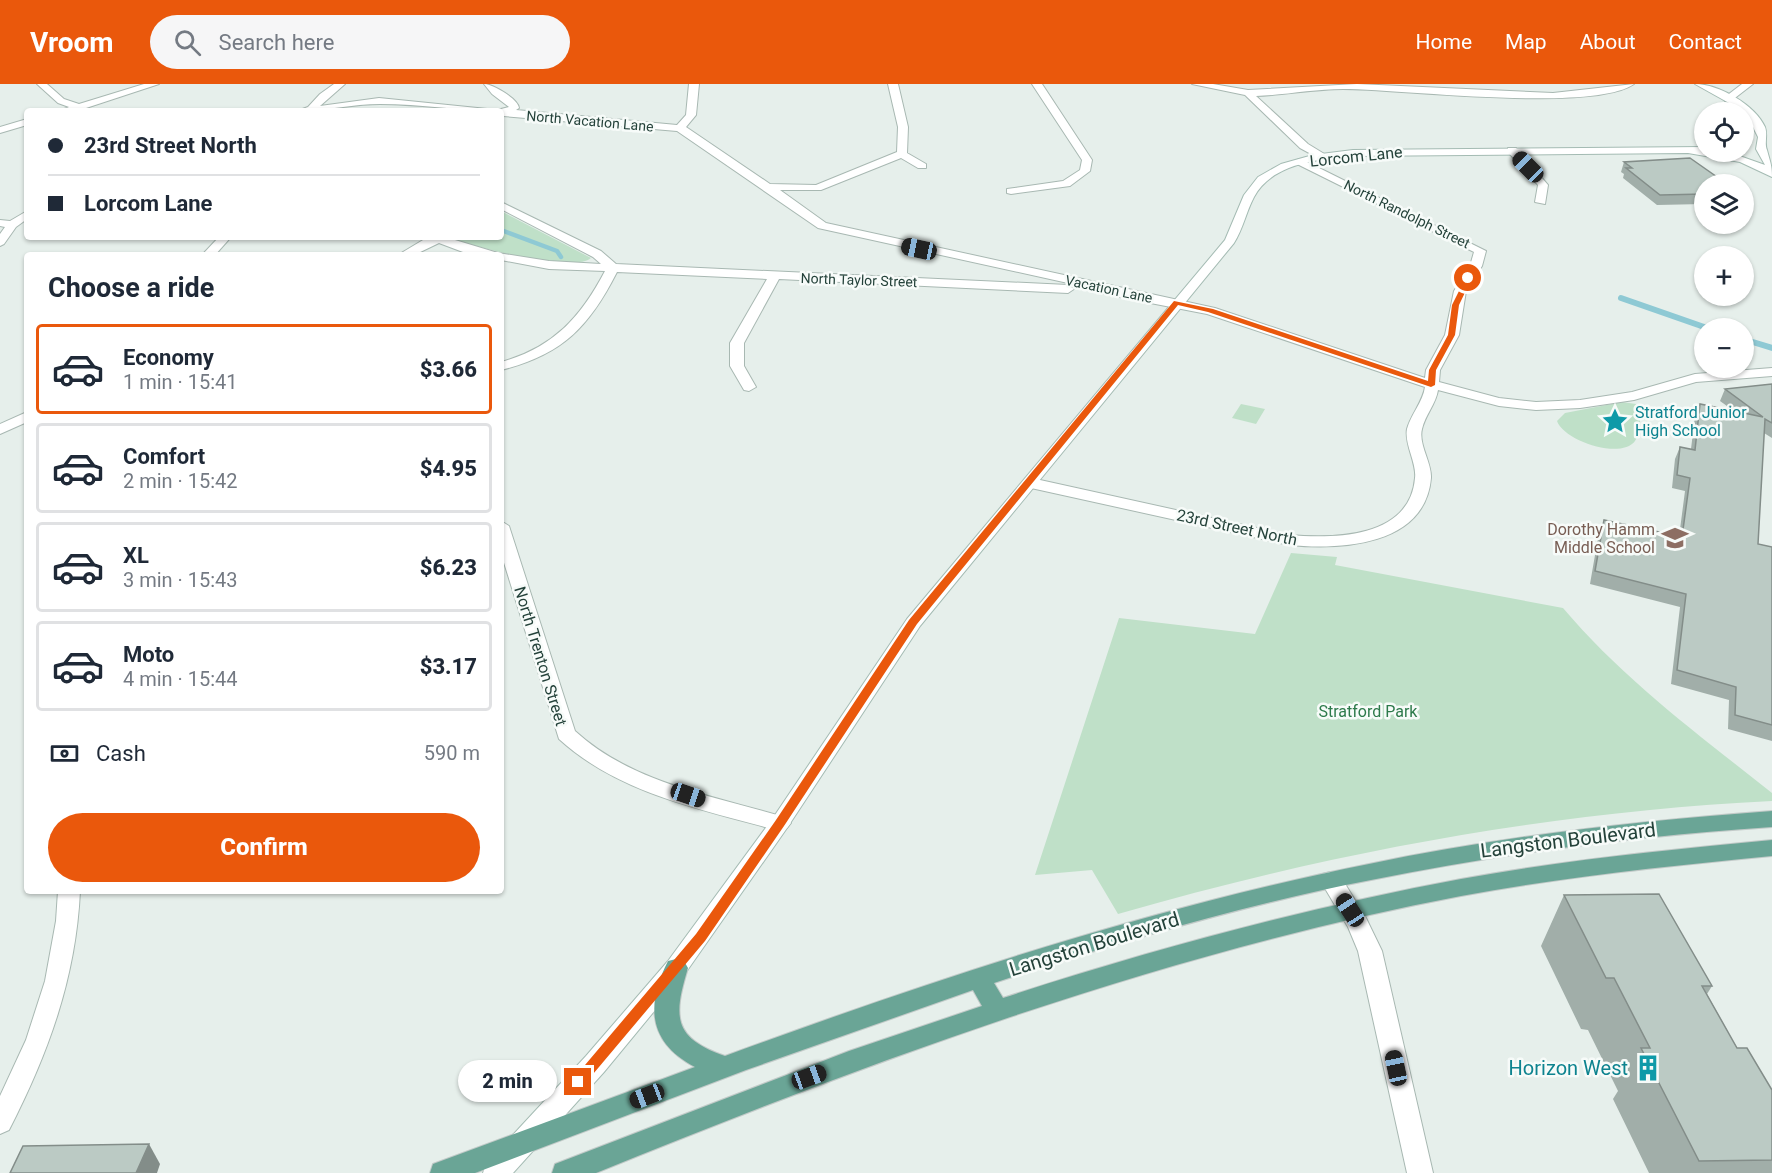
<!DOCTYPE html>
<html lang="en">
<head>
<meta charset="utf-8">
<style>
  :root { --surface:#fff; --page:#f6f6f7; --text:#1f2937; --muted:#747a83; --line:#e0e1e3; --accent:#ea580c }
  body { margin:0; font-family:Roboto,sans-serif; background:var(--page); color:var(--text); height:100vh; display:flex; flex-direction:column; font-size:22px; white-space:nowrap }
  * { box-sizing:border-box; margin:0 }
  p { font-size:20px; color:var(--muted) }
  .icon { flex:none; width:33px; height:33px; fill:none; stroke:currentColor; stroke-width:2; stroke-linecap:round; stroke-linejoin:round }
  .map { position:relative; flex:1; overflow:hidden }
  .sheet { position:absolute; left:24px; top:168px; width:480px; height:642px; display:flex; flex-direction:column; background:var(--surface); border-radius:6px; box-shadow:0 2px 4px #0004 }
  .sheet>* { flex:none }
  .banner { position:absolute; left:24px; top:24px; width:480px; height:132px; border-radius:6px; box-shadow:0 2px 4px #0004; display:grid; align-content:center; height:132px; padding:0 24px; background:var(--surface) }
  .controls { position:absolute; left:1694px; top:18px; display:grid; gap:12px }
  .controls a { display:grid; place-items:center; width:60px; height:60px; border-radius:50%; background:var(--surface); box-shadow:0 2px 4px #0004; font-size:30px }
  .end { position:absolute; width:27px; height:27px; margin:-14px; border:8px solid #ea580c; background:#fff; box-shadow:0 0 0 3px #fff }
  .from { border-radius:50% }
  .bubble { position:absolute; height:42px; border-radius:21px; background:var(--surface); box-shadow:0 2px 4px #0004; font-size:20px; font-weight:800; line-height:42px; text-align:center }
  .car { position:absolute; width:18px; height:36px; margin:-18px -9px; border-radius:8px; box-shadow:0 0 4px 2px #0007; background:linear-gradient(#222 24%,#8ab4d8 0 40%,#222 0 76%,#8ab4d8 0 86%,#222 0) }
  .banner b { display:flex; align-items:center; gap:21px; height:57px; font-size:22px }
  .banner b+b { border-top:2px solid var(--line) }
  .banner i { width:15px; height:15px; background:var(--text) }
  ul { padding:0; list-style:none }
  li { display:flex; align-items:center; gap:18px; height:90px; margin:0 12px 9px; padding:0 12px; border:3px solid var(--line); border-radius:6px }
  li div { flex:1 }
  li b { display:block; font-size:22px }
  li em { font-style:normal; font-weight:800 }
  li.selected { border-color:var(--accent) }
  li>.icon { width:54px; height:54px; stroke-width:1.5 }
  h2 { padding:0 24px; font-size:27px; line-height:72px }
  .pay { display:flex; align-items:center; gap:15px; height:66px; padding:0 24px; font-size:22px }
  .pay p { margin-inline-start:auto }
  .cta { display:flex; gap:12px; margin-top:auto; padding:12px 24px }
  .cta a { flex:1; height:69px; border-radius:36px; background:var(--accent); color:#fff; font-size:24px; font-weight:800; line-height:69px; text-align:center }
  header { display:flex; align-items:center; gap:36px; box-sizing:border-box; height:84px; padding:0 30px; background:var(--accent); color:#fff }
  header strong { font-size:28px }
  nav { display:flex; gap:33px; margin-inline-start:auto; font-size:21px }
  .search { width:420px; height:54px; background:var(--page); display:flex; align-items:center; gap:15px; box-sizing:border-box; padding:0 21px; border-radius:33px; color:var(--muted); font-size:22px }
  .map>svg:first-child { display:block }
</style>
</head>
<body>
<header>
<strong>Vroom</strong>
<div class="search"><svg class="icon" aria-label="search" viewBox="0 0 24 24"><circle cx="10" cy="10" r="6"/><path d="M15 15l6 6"/></svg>Search here</div>
<nav><a>Home</a><a>Map</a><a>About</a><a>Contact</a></nav>
</header>
<div class="map">
<svg width="1772" height="1089" viewBox="0 0 1772 1089">
  <rect width="100%" height="100%" fill="#e6efeb"/>
  <!-- green -->
  <g fill="#bfe0c8">
    <path d="M501 127 591 174C572 190 470 161 445 153H501Z"/>
    <path d="M1622 318 1636 320 1641 325C1640 334 1640 350 1635 357 1621 376 1564 357 1557 337L1565 329Z"/>
    <polygon points="1241,320 1265,325 1256,340 1232,334"/>
    <path d="M1291 469 1337 473 1335 481 1563 524C1624 596 1699 651 1772 709V717C1550 728 1332 768 1118 830L1092 786 1035 791 1119 534 1255 550Z"/>
  </g>
  <g fill="none" stroke-linecap="round" stroke-linejoin="round">
    <!-- stream-far1 -->
    <polyline stroke="#8ec9d4" stroke-width="4.5" points="501,146 557,167 561,173"/>
    <!-- stream -->
    <g stroke="#8ec9d4" stroke-width="6">
      <polyline points="1621,214 1707,244"/>
      <polyline points="1743,255 1772,264"/>
    </g>
    <!-- street casing -->
    <g stroke="#a8b8b2" stroke-width="2">
      <g id="street">
        <polygon points="37,0 47,0 64,15 79,20 144,0 159,0 83,25 60,27 69,23 58,19"/>
        <path d="M334 0H345L320 22 379 14 497 26 509 23 492 10 484 0C493 0 518 15 519 24L516 26 677 41 686 31 689 0H699L696 31 686 43 770 100 816 101 897 68 898 43 888 0H898L908 43 907 69 926 80V84H918L901 74 821 106H780L826 139 1215 224 1425 294 1426 286 1445 251 1454 207 1470 182 1474 168 1297 80V76L1301 75 1486 167 1482 182 1466 207 1459 251 1440 286 1439 298 1499 314 1536 318 1580 316 1632 308 1695 290 1772 284V292L1696 298 1634 316 1580 324 1536 326 1499 322 1438 306C1436 320 1425 331 1422 345 1418 360 1432 379 1431 394 1425 462 1341 466 1289 461L1031 404 1023 399 1031 394 1289 451C1335 455 1410 454 1415 394 1417 379 1404 360 1407 345 1411 330 1423 318 1425 303L1207 230 1104 210 1068 199 818 144 677 47 503 32 501 27C461 27 421 20 380 20 353 20 325 27 297 27L308 23 320 10Z"/>
        <polygon points="1032,0 1042,0 1092,76 1090,87 1070,102 1011,110 1007,109 1007,105 1063,97 1080,86 1082,76"/>
        <path d="M1192 0H1213L1248 6 1357 0 1553 9 1634 0C1593 29 1401 5 1343 5 1314 5 1285 11 1256 12L1308 60 1326 71V75L1322 76 1300 64 1245 11Z"/>
        <polygon points="1742,0 1753,0 1731,17 1725,17 1725,13"/>
        <polygon points="27,35 27,41 0,49 0,43"/>
        <polygon points="1508,64 1516,64 1548,101 1545,120 1535,118 1538,101 1508,68"/>
        <path d="M501 118 601 167 616 180 1068 201 1074 205 1068 209 779 195 744 259V282L756 303 749 307 744 306 730 282V259L767 195 617 188C589 243 562 271 501 286V278C553 264 581 233 605 187L549 185 501 176V171H471L439 159 414 171H398L428 153H445L498 169 549 177 601 180 593 173 501 125Z"/>
        <polygon points="27,127 27,135 16,143 4,160 0,162 0,150 5,143 0,142 0,136 10,137"/>
        <polygon points="219,153 231,153 215,171 202,171"/>
        <polygon points="27,328 27,338 0,350 0,340"/>
        <path d="M501 437 509 442 575 647C633 700 715 712 787 734L791 739 787 744 780 747C704 726 619 710 559 655L501 469Z"/>
        <polygon points="1331,788 1339,790 1366,834 1382,867 1433,1089 1407,1089 1358,867 1348,843 1320,796 1323,790"/>
        <path d="M58 807H80C76 894 48 970 9 1046L0 1050V1012L26 956 45 897 56 837Z"/>
      </g>
    </g>
    <!-- secondary casing -->
    <g stroke="#a4bbb3" stroke-width="2">
      <path id="secondary" d="M1695 0C1719 0 1755 21 1765 43 1768 51 1764 59 1767 66 1770 78 1772 80 1772 93L1740 78 1688 69 1353 72C1320 75 1272 79 1254 113 1246 128 1243 145 1234 159L920 542 787 744 684 891 604 988 513 1089H483L486 1080 586 972 668 877 773 734 907 535 1225 156 1244 111 1258 93 1281 80 1313 71 1353 66 1704 63V68L1734 70 1765 81 1756 65 1758 53 1749 35 1729 19Z"/>
    </g>
    <!-- primary casing -->
    <g stroke="#c2cac8" stroke-width="2">
      <path id="primary" d="M1772 727V743C1637 752 1504 769 1371 796 1243 821 1118 858 994 899L1003 914C1153 865 1306 824 1461 795 1564 776 1668 766 1772 756V772C1668 782 1564 793 1461 812 1162 869 877 975 596 1089H552L555 1080 849 967 982 922 973 906 746 986 475 1089H430L433 1080 695 983C649 959 645 922 668 877L676 875 684 877 688 884C673 933 673 954 725 972 935 895 1149 824 1369 780 1502 752 1637 737 1772 727Z"/>
    </g>
    <!-- street -->
    <use href="#street" fill="#fff" fill-rule="evenodd"/>
    <!-- secondary -->
    <use href="#secondary" fill="#fff" fill-rule="evenodd"/>
    <!-- primary -->
    <use href="#primary" fill="#6aa596" fill-rule="evenodd"/>
  </g>
  <!-- wall -->
  <g fill="#a1aea9">
    <polygon points="1624,78 1704,100 1704,120 1657,121 1623,94 1624,90 1621,88"/>
    <polygon points="1772,300 1772,354 1764,349 1758,460 1772,463 1772,657 1728,645 1729,616 1671,600 1680,523 1590,500 1599,448 1604,436 1679,453 1685,407 1672,404 1675,375 1680,363 1691,365 1695,332 1700,320 1734,327 1720,317 1725,305"/>
    <polygon points="1564,811 1712,902 1707,910 1737,964 1772,1006 1772,1089 1649,1089 1613,1015 1618,1007 1588,946 1581,945 1541,862"/>
  </g>
  <!-- shaded-wall -->
  <polygon fill="#838d89" points="149,1060 160,1080 157,1089 136,1089"/>
  <!-- building -->
  <g fill="#bbcac4" stroke="#838d89" stroke-width="1.5">
    <polygon points="1690,74 1727,100 1704,100 1704,110 1660,111 1626,84 1632,84 1624,78"/>
    <polygon points="1772,300 1772,339 1765,335 1758,460 1772,463 1772,641 1735,631 1736,603 1677,586 1686,510 1595,487 1604,436 1682,453 1690,394 1677,391 1680,363 1695,366 1700,320 1763,333 1725,305"/>
    <polygon points="1659,810 1712,902 1702,902 1737,964 1747,964 1772,1006 1772,1076 1699,1077 1641,964 1650,964 1614,894 1606,894 1564,811"/>
    <polygon points="149,1060 136,1089 10,1089 23,1062"/>
  </g>
  <!-- route -->
  <polygon fill="#ea580c" points="1466,193 1472,194 1459,221 1455,251 1436,286 1435,301 1431,303 1208,228 1178,221 917,540 784,742 705,857 583,1002 574,1002 574,994 696,850 776,736 909,536 1174,217 1213,225 1428,297 1429,286 1448,251 1452,221"/>
  <!-- icons -->
  <defs>
    <g id="sight-bare" transform="scale(2.07)"><path d="M0-6L1.8-2.2L6-1.7L2.9 1.2L3.7 5.4L0 3.3L-3.7 5.4L-2.9 1.2L-6-1.7L-1.8-2.2Z" fill="#0f9aa8" stroke="#f7fbf9" stroke-width="2.5" paint-order="stroke"/></g>
    <g id="school-bare" transform="scale(2.07)"><path d="M0-5L7-2L0 1L-7-2ZM-4 1L0 2.5L4 1V4Q0 6-4 4Z" fill="#8d6e63" stroke="#f7fbf9" stroke-width="2.5" paint-order="stroke"/></g>
    <g id="building-bare" transform="scale(2.07)"><path d="M-4-6H4V6H1V3H-1V6H-4ZM-2.5-4.3h1.7v1.8h-1.7ZM.8-4.3h1.7v1.8H.8ZM-2.5-1h1.7V.8h-1.7ZM.8-1h1.7V.8H.8Z" fill="#0f9aa8" stroke="#f7fbf9" stroke-width="2.5" paint-order="stroke"/></g>
  </defs>
  <g fill-rule="evenodd">
    <use href="#sight-bare" x="1615" y="337"/>
    <use href="#school-bare" x="1675" y="454"/>
    <use href="#building-bare" x="1648" y="984"/>
  </g>
  <g text-anchor="middle" stroke-width="5" stroke-linejoin="round" paint-order="stroke">
    <!-- far-street labels -->
    <g font-size="14" fill="#24423a" stroke="#f7fbf9">
      <text transform="translate(590 37) rotate(5)" y="5">North Vacation Lane</text>
      <text transform="translate(1407 130) rotate(26)" y="5">North Randolph Street</text>
      <text transform="translate(859 196) rotate(2)" y="5">North Taylor Street</text>
      <text transform="translate(1109 205) rotate(12)" y="5">Vacation Lane</text>
    </g>
    <!-- street labels -->
    <g font-size="16" fill="#24423a" stroke="#f7fbf9">
      <text transform="translate(1356 72) rotate(-6)" y="6">Lorcom Lane</text>
      <text transform="translate(1237 443) rotate(12)" y="6">23rd Street North</text>
      <text transform="translate(541 572) rotate(73)" y="6">North Trenton Street</text>
    </g>
    <!-- culture labels -->
    <g font-size="16" fill="#0d838f" stroke="#f7fbf9" text-anchor="start">
      <text x="1635" y="334">Stratford Junior<tspan x="1635" dy="18">High School</tspan></text>
    </g>
    <!-- education labels -->
    <g font-size="16" fill="#785e54" stroke="#f7fbf9" text-anchor="end">
      <text x="1655" y="451">Dorothy Hamm<tspan x="1655" dy="18">Middle School</tspan></text>
    </g>
    <!-- park labels -->
    <g font-size="16" fill="#2d7a4b" stroke="#f7fbf9">
      <text x="1368" y="633">Stratford Park</text>
    </g>
    <!-- near-street labels -->
    <g font-size="20" fill="#24423a" stroke="#f7fbf9">
      <text transform="translate(1568 756) rotate(-7)" y="7">Langston Boulevard</text>
      <text transform="translate(1094 860) rotate(-17)" y="7">Langston Boulevard</text>
    </g>
    <!-- near-culture labels -->
    <g font-size="20" fill="#0d838f" stroke="#f7fbf9" text-anchor="end">
      <text x="1628" y="991">Horizon West</text>
    </g>
  </g>
</svg>
<div class="controls">
<a><svg class="icon" aria-label="locate" viewBox="0 0 24 24"><circle cx="12" cy="12" r="6"/><path d="M12 2v4M12 18v4M2 12h4M18 12h4"/></svg></a>
<a><svg class="icon" aria-label="layers" viewBox="0 0 24 24"><path d="M12 4l9 5-9 5-9-5zM3 14l9 5 9-5"/></svg></a>
<a>+</a>
<a>−</a>
</div>
<i class="end from" style="left:1468px;top:194px"></i>
<i class="end" style="left:578px;top:998px"></i>
<div class="bubble" style="left:458px;top:976px;width:99px">2 min</div>
<i class="car" style="left:1528px;top:83px;rotate:315deg"></i>
<i class="car" style="left:919px;top:165px;rotate:282deg"></i>
<i class="car" style="left:688px;top:711px;rotate:109deg"></i>
<i class="car" style="left:1350px;top:826px;rotate:327deg"></i>
<i class="car" style="left:1396px;top:984px;rotate:348deg"></i>
<i class="car" style="left:809px;top:993px;rotate:70deg"></i>
<i class="car" style="left:647px;top:1012px;rotate:249deg"></i>
<div class="banner">
<b><i class="from"></i>23rd Street North</b>
<b><i></i>Lorcom Lane</b>
</div>
<section class="sheet">
<h2>Choose a ride</h2>
<ul>
<li class="selected"><svg class="icon" aria-label="car" viewBox="0 0 24 24"><path d="M5 17H2v-5l4-1 3-4h7l3 4 3 1v5h-3M9 17h6M6 11h13"/><circle cx="7" cy="17" r="2"/><circle cx="17" cy="17" r="2"/></svg><div><b>Economy</b><p>1 min · 15:41</p></div><em>$3.66</em></li>
<li><svg class="icon" aria-label="car" viewBox="0 0 24 24"><path d="M5 17H2v-5l4-1 3-4h7l3 4 3 1v5h-3M9 17h6M6 11h13"/><circle cx="7" cy="17" r="2"/><circle cx="17" cy="17" r="2"/></svg><div><b>Comfort</b><p>2 min · 15:42</p></div><em>$4.95</em></li>
<li><svg class="icon" aria-label="car" viewBox="0 0 24 24"><path d="M5 17H2v-5l4-1 3-4h7l3 4 3 1v5h-3M9 17h6M6 11h13"/><circle cx="7" cy="17" r="2"/><circle cx="17" cy="17" r="2"/></svg><div><b>XL</b><p>3 min · 15:43</p></div><em>$6.23</em></li>
<li><svg class="icon" aria-label="car" viewBox="0 0 24 24"><path d="M5 17H2v-5l4-1 3-4h7l3 4 3 1v5h-3M9 17h6M6 11h13"/><circle cx="7" cy="17" r="2"/><circle cx="17" cy="17" r="2"/></svg><div><b>Moto</b><p>4 min · 15:44</p></div><em>$3.17</em></li>
</ul>
<div class="pay"><svg class="icon" aria-label="cash" viewBox="0 0 24 24"><path d="M3 7h18v10H3z"/><circle cx="12" cy="12" r="2"/></svg>Cash<p>590 m</p></div>
<div class="cta"><a>Confirm</a></div>
</section>
</div>
</body>
</html>
